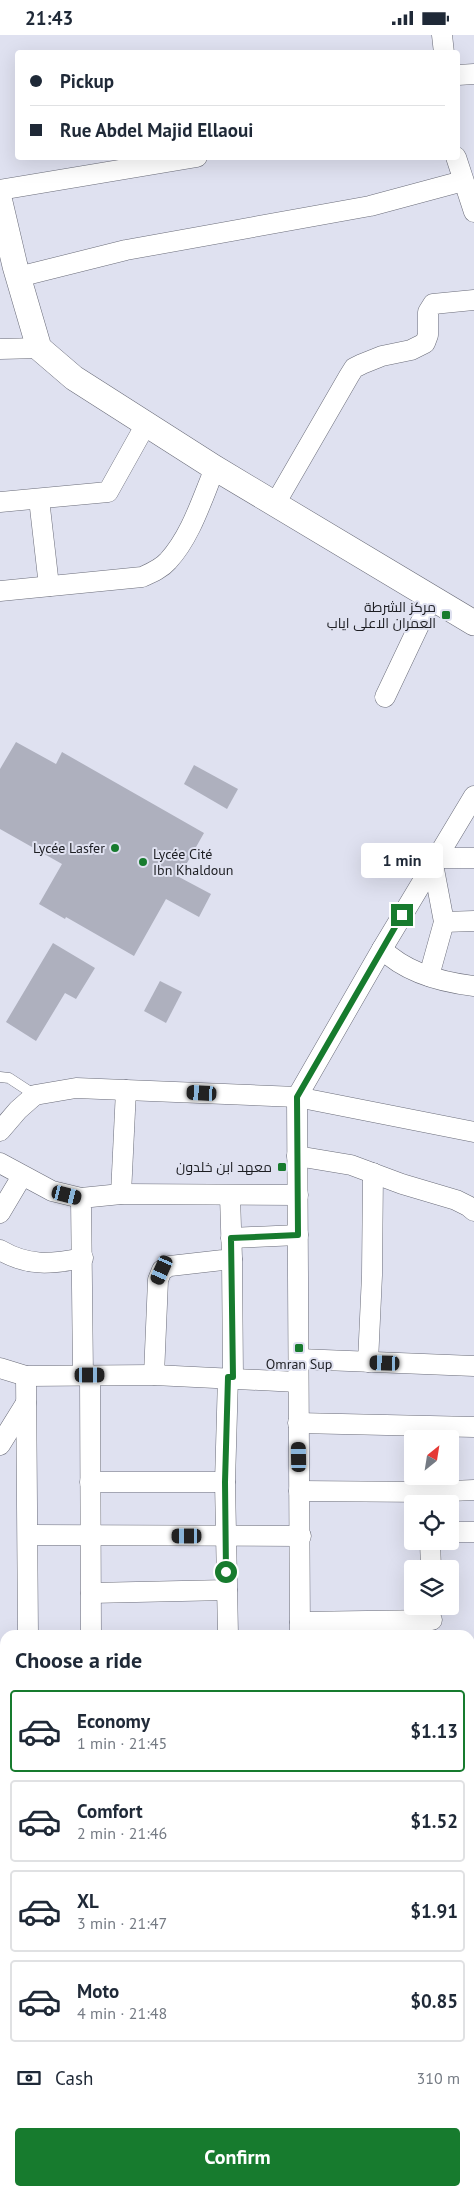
<!DOCTYPE html>
<html lang="en">
<head>
<meta charset="utf-8">
<style>
  :root { --surface:#fff; --page:#f6f6f7; --text:#1f2937; --muted:#747a83; --line:#e0e1e3; --accent:#177b2e }
  body { margin:0; font-family:"PT Sans",Cairo,sans-serif; background:var(--page); color:var(--text); height:100vh; display:flex; flex-direction:column; font-size:19px; white-space:nowrap }
  * { box-sizing:border-box; margin:0 }
  p { font-size:16px; color:var(--muted) }
  .icon { flex:none; width:28px; height:28px; fill:none; stroke:currentColor; stroke-width:2; stroke-linecap:round; stroke-linejoin:round }
  .map { position:relative; flex:1; overflow:hidden }
  .panel { position:absolute; left:0px; top:1595px; width:475px; height:566px; display:flex; flex-direction:column; background:var(--surface); border-radius:15px 15px 0 0; box-shadow:0 5px 20px #0002 }
  .panel>* { flex:none }
  .guide { position:absolute; left:15px; top:15px; width:445px; height:110px; border-radius:5px; box-shadow:0 5px 20px #0002; display:grid; align-content:center; height:110px; padding:0 15px; background:var(--surface) }
  .needle { width:32px; rotate:30deg }
  .controls { position:absolute; left:404px; top:1395px; display:grid; gap:10px }
  .controls a { display:grid; place-items:center; width:55px; height:55px; border-radius:5px; background:var(--surface); box-shadow:0 5px 20px #0002; font-size:25px }
  .end { position:absolute; width:22px; height:22px; margin:-11px; border:6px solid #177b2e; background:#fff; box-shadow:0 0 0 2px #fff }
  .from { border-radius:50% }
  .bubble { position:absolute; height:35px; border-radius:5px; background:var(--surface); box-shadow:0 5px 20px #0002; font-size:16px; font-weight:700; line-height:35px; text-align:center }
  .car { position:absolute; width:15px; height:30px; margin:-15px -8px; border-radius:6px; box-shadow:0 0 4px 1px #0007; background:linear-gradient(#222 24%,#8ab4d8 0 40%,#222 0 76%,#8ab4d8 0 86%,#222 0) }
  .guide b { display:flex; align-items:center; gap:18px; height:48px; font-size:19px }
  .guide b+b { border-top:1px solid var(--line) }
  .guide i { width:12px; height:12px; background:var(--text) }
  ul { padding:0; list-style:none }
  li { display:flex; align-items:center; gap:15px; height:82px; margin:0 10px 8px; padding:0 5px; border:2px solid var(--line); border-radius:5px }
  li div { flex:1 }
  li b { display:block; font-size:19px }
  li em { font-style:normal; font-weight:700 }
  li.selected { border-color:var(--accent) }
  li>.icon { width:45px; height:45px; stroke-width:1.5 }
  h2 { padding:0 15px; font-size:22px; line-height:60px }
  .pay { display:flex; align-items:center; gap:12px; height:55px; padding:0 15px; font-size:19px }
  .pay p { margin-inline-start:auto }
  .button { display:flex; gap:10px; margin-top:auto; padding:10px 15px }
  .button a { flex:1; height:58px; border-radius:5px; background:var(--accent); color:#fff; font-size:20px; font-weight:700; line-height:58px; text-align:center }
  .status { display:flex; justify-content:space-between; align-items:center; height:35px; padding:0 25px; background:var(--surface); direction:ltr }
  .status svg { height:14px; fill:currentColor }
  .map>svg:first-child { display:block }
</style>
</head>
<body>
<div class="status"><b>21:43</b><svg viewBox="0 0 49 12"><path d="M0 12V9h3v3zM5 12V6h3v6zM10 12V3h3v9zM15 12V0h3v12zM26 1h20v11H26zM47 4h2v5h-2z"/></svg></div>
<div class="map">
<svg width="474" height="2161" viewBox="0 0 474 2161">
  <rect width="100%" height="100%" fill="#dfe1f0"/>
  <!-- building -->
  <g fill="#aeb0be">
    <polygon points="16,707 56,729 62,717 204,798 179,842 211,859 199,882 166,864 134,921 66,882 65,884 39,869 62,829 0,794 0,734"/>
    <polygon points="194,730 238,754 227,774 184,749"/>
    <polygon points="53,908 95,933 76,964 65,958 36,1006 6,987"/>
    <polygon points="160,946 182,957 166,988 144,976"/>
  </g>
  <g fill="none" stroke-linecap="round" stroke-linejoin="round">
    <!-- service casing -->
    <g stroke="#6a6c79" stroke-width="11">
      <polyline id="service" points="0,1042 9,1043 35,1060"/>
    </g>
    <!-- minor casing -->
    <g stroke="#6a6c79" stroke-width="21">
      <g id="minor">
        <polyline points="442,0 444,18"/>
        <polyline points="458,40 474,39"/>
        <polyline points="456,122 474,177"/>
        <polyline points="0,155 197,122"/>
        <polyline points="18,242 126,215 370,171 463,146"/>
        <polyline points="0,314 39,313"/>
        <polyline points="39,464 49,551"/>
        <polyline points="0,467 108,457 146,389"/>
        <polyline points="275,469 349,341 354,333 362,329 382,321 411,315 425,308 428,300 428,277 433,269 474,265"/>
        <path d="M0 556 142 542C151 538 161 534 168 526 191 501 202 464 215 433"/>
        <polyline points="385,662 432,563"/>
        <polyline points="437,823 474,823"/>
        <polyline points="444,887 474,886"/>
        <path d="M382 914C406 938 440 947 474 951"/>
        <polyline points="429,941 444,887 433,829"/>
        <polyline points="0,1096 18,1075 35,1060 76,1053 297,1062 474,1097"/>
        <polyline points="297,1121 351,1130 402,1149 456,1165 468,1171 474,1176"/>
        <polyline points="0,1128 52,1156 81,1163"/>
        <polyline points="121,1159 126,1055"/>
        <polyline points="0,1178 22,1141"/>
        <polyline points="231,1203 298,1200"/>
        <path d="M0 1215C29 1232 52 1229 83 1223"/>
        <polyline points="232,1224 233,1343"/>
        <polyline points="299,1324 474,1331"/>
        <polyline points="368,1327 372,1240 373,1138"/>
        <polyline points="0,1333 26,1341 154,1340 298,1347"/>
        <polyline points="83,1340 81,1163 121,1159 298,1160"/>
        <polyline points="90,1340 91,1600"/>
        <polyline points="154,1340 158,1245 162,1235 170,1231 232,1224 230,1161"/>
        <polyline points="26,1341 28,1600"/>
        <polyline points="228,1342 225,1447 228,1600"/>
        <polyline points="298,1388 474,1392"/>
        <polyline points="0,1410 26,1368"/>
        <polyline points="90,1447 225,1447"/>
        <polyline points="299,1456 428,1457 474,1455"/>
        <polyline points="450,1497 474,1497"/>
        <polyline points="28,1500 301,1501"/>
        <polyline points="430,1506 431,1534"/>
        <polyline points="91,1558 227,1555"/>
        <polyline points="300,1587 432,1585"/>
        <polyline points="300,1600 297,1062 382,914 474,761"/>
        <polyline points="0,1642 5,1646"/>
        <polyline points="470,1693 474,1693"/>
        <polyline points="470,1745 474,1745"/>
        <polyline points="0,1748 5,1742"/>
        <polyline points="0,1805 5,1810"/>
        <polyline points="470,1808 474,1808"/>
        <polyline points="0,1837 5,1831"/>
        <polyline points="0,1921 5,1915"/>
        <polyline points="470,1933 474,1926"/>
        <polyline points="0,2052 5,2044"/>
        <polyline points="470,2077 474,2071"/>
        <polyline points="0,2121 5,2126"/>
        <polyline points="319,2156 330,2161"/>
        <polyline points="467,2156 474,2160"/>
        <polyline points="28,2161 28,2156"/>
        <polyline points="153,2161 154,2156"/>
        <polyline points="234,2161 235,2156"/>
        <polyline points="288,2161 288,2156"/>
        <polyline points="352,2161 354,2156"/>
        <polyline points="414,2161 417,2156"/>
      </g>
    </g>
    <!-- tertiary casing -->
    <g stroke="#6a6c79" stroke-width="26">
      <polyline id="tertiary" points="0,167 15,231 39,313 74,343 215,433 474,588"/>
    </g>
    <!-- service -->
    <use href="#service" stroke="#fff" stroke-width="10"/>
    <!-- minor -->
    <use href="#minor" stroke="#fff" stroke-width="20"/>
    <!-- tertiary -->
    <use href="#tertiary" stroke="#fff" stroke-width="25"/>
  </g>
  <g fill="none" stroke-linecap="round" stroke-linejoin="round">
    <!-- route -->
    <polyline stroke="#177b2e" stroke-width="6" points="226,1537 225,1447 228,1342 233,1342 231,1203 298,1200 297,1062 402,880"/>
  </g>
  <!-- markers -->
  <g fill="#177b2e" stroke="#dfe1f0" stroke-width="2">
    <rect x="441" y="575" width="10" height="10" rx="2.5"/>
    <circle cx="115" cy="813" r="5"/>
    <circle cx="143" cy="827" r="5"/>
    <rect x="277" y="1127" width="10" height="10" rx="2.5"/>
    <rect x="294" y="1308" width="10" height="10" rx="2.5"/>
  </g>
  <g text-anchor="middle" stroke-width="4" stroke-linejoin="round" paint-order="stroke">
    <!-- poi labels -->
    <g font-size="14" fill="#1d1e23" stroke="#dfe1f0" text-anchor="end">
      <text x="436" y="577">مركز الشرطة<tspan x="436" dy="16">العمران الاعلى اياب</tspan></text>
      <text x="105" y="818">Lycée Lasfer</text>
      <text x="153" y="824" text-anchor="start">Lycée Cité<tspan x="153" dy="16">Ibn Khaldoun</tspan></text>
      <text x="272" y="1137">معهد ابن خلدون</text>
      <text x="299" y="1334" text-anchor="middle">Omran Sup</text>
    </g>
  </g>
</svg>
<div class="controls">
<a><svg class="needle" viewBox="-14 -14 28 28"><path d="M0-13l5 13h-10z" fill="#e53935"/><path d="M0 13l5-13h-10z" fill="#747a83"/></svg></a>
<a><svg class="icon" aria-label="locate" viewBox="0 0 24 24"><circle cx="12" cy="12" r="6"/><path d="M12 2v4M12 18v4M2 12h4M18 12h4"/></svg></a>
<a><svg class="icon" aria-label="layers" viewBox="0 0 24 24"><path d="M12 4l9 5-9 5-9-5zM3 14l9 5 9-5"/></svg></a>
</div>
<i class="end from" style="left:226px;top:1537px"></i>
<i class="end" style="left:402px;top:880px"></i>
<div class="bubble" style="left:361px;top:808px;width:82px">1 min</div>
<i class="car" style="left:202px;top:1058px;rotate:273deg"></i>
<i class="car" style="left:67px;top:1160px;rotate:104deg"></i>
<i class="car" style="left:162px;top:1235px;rotate:204deg"></i>
<i class="car" style="left:385px;top:1328px;rotate:272deg"></i>
<i class="car" style="left:90px;top:1340px;rotate:90deg"></i>
<i class="car" style="left:299px;top:1422px;rotate:359deg"></i>
<i class="car" style="left:187px;top:1501px;rotate:270deg"></i>
<div class="guide">
<b><i class="from"></i>Pickup</b>
<b><i></i>Rue Abdel Majid Ellaoui</b>
</div>
<section class="panel">
<h2>Choose a ride</h2>
<ul>
<li class="selected"><svg class="icon" aria-label="car" viewBox="0 0 24 24"><path d="M5 17H2v-5l4-1 3-4h7l3 4 3 1v5h-3M9 17h6M6 11h13"/><circle cx="7" cy="17" r="2"/><circle cx="17" cy="17" r="2"/></svg><div><b>Economy</b><p>1 min · 21:45</p></div><em>$1.13</em></li>
<li><svg class="icon" aria-label="car" viewBox="0 0 24 24"><path d="M5 17H2v-5l4-1 3-4h7l3 4 3 1v5h-3M9 17h6M6 11h13"/><circle cx="7" cy="17" r="2"/><circle cx="17" cy="17" r="2"/></svg><div><b>Comfort</b><p>2 min · 21:46</p></div><em>$1.52</em></li>
<li><svg class="icon" aria-label="car" viewBox="0 0 24 24"><path d="M5 17H2v-5l4-1 3-4h7l3 4 3 1v5h-3M9 17h6M6 11h13"/><circle cx="7" cy="17" r="2"/><circle cx="17" cy="17" r="2"/></svg><div><b>XL</b><p>3 min · 21:47</p></div><em>$1.91</em></li>
<li><svg class="icon" aria-label="car" viewBox="0 0 24 24"><path d="M5 17H2v-5l4-1 3-4h7l3 4 3 1v5h-3M9 17h6M6 11h13"/><circle cx="7" cy="17" r="2"/><circle cx="17" cy="17" r="2"/></svg><div><b>Moto</b><p>4 min · 21:48</p></div><em>$0.85</em></li>
</ul>
<div class="pay"><svg class="icon" aria-label="cash" viewBox="0 0 24 24"><path d="M3 7h18v10H3z"/><circle cx="12" cy="12" r="2"/></svg>Cash<p>310 m</p></div>
<div class="button"><a>Confirm</a></div>
</section>
</div>
</body>
</html>
